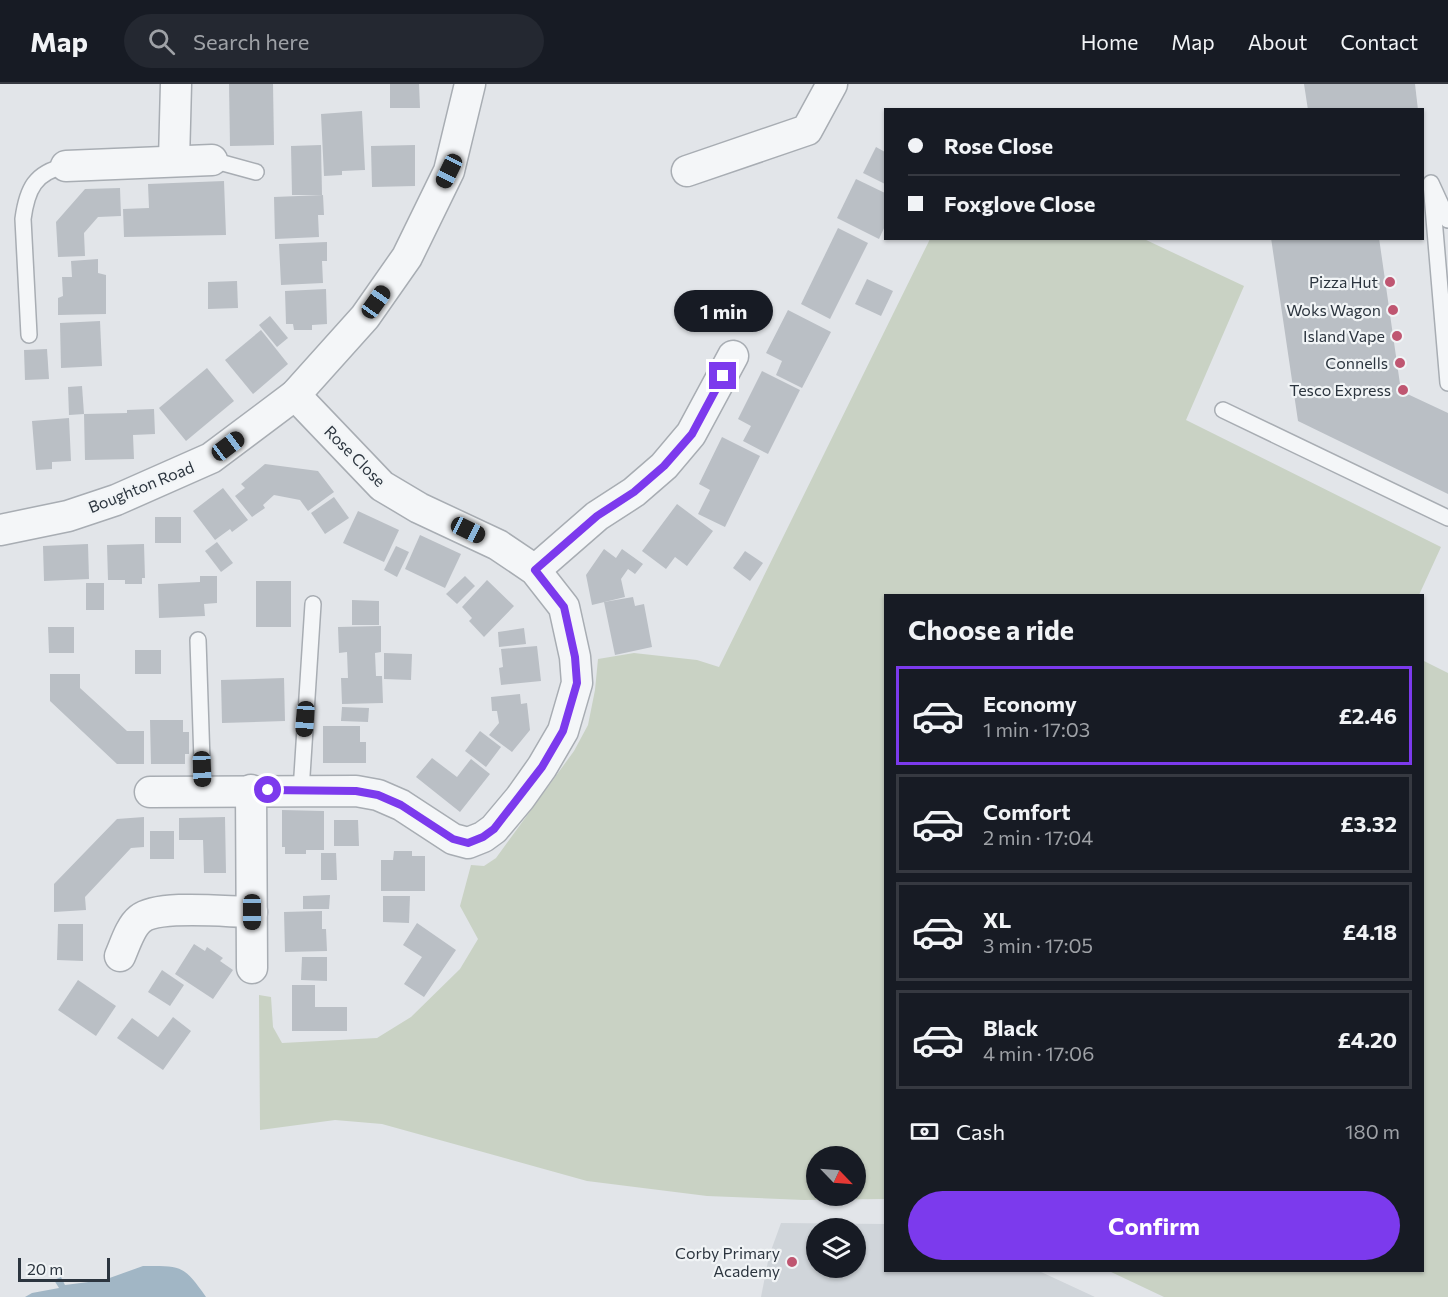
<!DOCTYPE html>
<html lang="en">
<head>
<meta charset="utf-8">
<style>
  :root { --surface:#171b24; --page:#242831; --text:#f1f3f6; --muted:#9ea1a6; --line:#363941; --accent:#7c3aed }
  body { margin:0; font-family:Commissioner,sans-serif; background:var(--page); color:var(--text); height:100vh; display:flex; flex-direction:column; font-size:22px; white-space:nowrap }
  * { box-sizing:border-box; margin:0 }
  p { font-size:20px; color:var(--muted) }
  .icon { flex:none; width:33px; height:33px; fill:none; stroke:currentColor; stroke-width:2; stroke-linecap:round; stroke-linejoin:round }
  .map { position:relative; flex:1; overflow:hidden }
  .sheet { position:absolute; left:884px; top:510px; width:540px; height:678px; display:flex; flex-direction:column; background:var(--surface); border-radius:0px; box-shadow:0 2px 4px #0004 }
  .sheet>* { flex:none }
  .banner { position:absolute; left:884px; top:24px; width:540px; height:132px; border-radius:0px; box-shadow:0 2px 4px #0004; display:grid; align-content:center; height:132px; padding:0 24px; background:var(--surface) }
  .needle { width:39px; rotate:115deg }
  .fabs { position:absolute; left:806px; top:1062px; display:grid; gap:12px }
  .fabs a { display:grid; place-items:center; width:60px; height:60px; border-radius:50%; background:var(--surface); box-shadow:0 2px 4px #0004; font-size:30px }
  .scale { position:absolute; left:18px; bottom:15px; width:92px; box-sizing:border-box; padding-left:6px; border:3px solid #2c353f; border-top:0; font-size:16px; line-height:21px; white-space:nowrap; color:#2c353f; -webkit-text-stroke:4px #f1f4f6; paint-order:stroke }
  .end { position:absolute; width:27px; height:27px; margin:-14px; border:8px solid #7c3aed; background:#fff; box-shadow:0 0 0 3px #fff }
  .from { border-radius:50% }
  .bubble { position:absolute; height:42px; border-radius:21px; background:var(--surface); box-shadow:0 2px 4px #0004; font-size:20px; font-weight:700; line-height:42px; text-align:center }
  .car { position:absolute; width:18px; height:36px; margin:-18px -9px; border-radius:8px; box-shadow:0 0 4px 2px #0007; background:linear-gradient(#222 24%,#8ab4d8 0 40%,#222 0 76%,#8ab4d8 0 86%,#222 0) }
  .banner b { display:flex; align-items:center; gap:21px; height:57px; font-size:22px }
  .banner b+b { border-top:2px solid var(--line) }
  .banner i { width:15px; height:15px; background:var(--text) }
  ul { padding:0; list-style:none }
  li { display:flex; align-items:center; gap:18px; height:99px; margin:0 12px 9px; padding:0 12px; border:3px solid var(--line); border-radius:0px }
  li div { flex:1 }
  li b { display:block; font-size:22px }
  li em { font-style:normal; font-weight:700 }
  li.current { border-color:var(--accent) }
  li>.icon { width:54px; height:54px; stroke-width:1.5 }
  h2 { padding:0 24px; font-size:27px; line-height:72px }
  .pay { display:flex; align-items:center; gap:15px; height:66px; padding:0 24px; font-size:22px }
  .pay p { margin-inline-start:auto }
  .primary-button { display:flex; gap:12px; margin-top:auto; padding:12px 24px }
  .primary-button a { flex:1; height:69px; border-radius:36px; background:var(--accent); color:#fff; font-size:24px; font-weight:700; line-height:69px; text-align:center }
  header { display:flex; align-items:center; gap:36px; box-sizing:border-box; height:84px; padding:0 30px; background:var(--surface); border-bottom:2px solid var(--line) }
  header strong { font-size:28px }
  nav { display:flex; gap:33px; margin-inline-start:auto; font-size:21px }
  .search { width:420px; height:54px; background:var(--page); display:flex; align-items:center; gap:15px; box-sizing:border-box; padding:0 21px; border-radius:33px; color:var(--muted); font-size:22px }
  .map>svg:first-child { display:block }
</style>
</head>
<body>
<header>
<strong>Map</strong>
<div class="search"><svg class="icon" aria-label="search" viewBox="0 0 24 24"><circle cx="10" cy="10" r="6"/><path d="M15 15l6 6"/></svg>Search here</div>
<nav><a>Home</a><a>Map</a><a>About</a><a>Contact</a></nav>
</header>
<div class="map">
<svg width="1448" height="1213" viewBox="0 0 1448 1213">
  <rect width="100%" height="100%" fill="#e2e5e9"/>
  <!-- built -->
  <path fill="#d0d5da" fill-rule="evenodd" d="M781 1139 885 1140V1186L1039 1187 1095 1213H761L769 1172ZM816 1144H855V1184H816Z"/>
  <!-- green -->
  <g fill="#c9d2c4" fill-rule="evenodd">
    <path d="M930 155H1144L1244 202 1186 336 1441 463 1419 511 885 512V1115L804 1116 707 1112 587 1097 382 1040 335 1036 260 1046 259 911 271 913 273 943 282 959 377 954 411 933 460 885 478 855 460 822 471 781 484 782 496 774 574 667 588 641 595 606 598 575 634 569 697 576 719 583ZM816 1072H855V1112H816Z"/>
    <polygon points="1422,576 1448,589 1448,1213 1164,1213 1109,1187 1422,1186"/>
  </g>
  <!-- water -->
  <path fill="#a1b6c5" d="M143 1182C181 1182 183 1180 206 1213H25L32 1209 59 1204 54 1196 61 1193 65 1201 104 1196Z"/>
  <!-- building -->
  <g fill="#babfc5">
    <polygon points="229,0 273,0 274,61 230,62"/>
    <polygon points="390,0 419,0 420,24 390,24"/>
    <polygon points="1304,0 1415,0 1418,26 1308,26"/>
    <polygon points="362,27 365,86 342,87 342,91 324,92 321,30"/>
    <polygon points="321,61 322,111 292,111 291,62"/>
    <polygon points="415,61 415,102 372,103 371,62"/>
    <polygon points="876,63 885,68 885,100 863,89"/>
    <polygon points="856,95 885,109 885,142 879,155 837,134"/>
    <polygon points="224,97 226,151 124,153 123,125 149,124 148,100"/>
    <polygon points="120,104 121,132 98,133 84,149 85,172 58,173 56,138 85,105"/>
    <polygon points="323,111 324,131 318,131 319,153 275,155 274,113"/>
    <polygon points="838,144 868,159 830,235 801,220"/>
    <polygon points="1271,154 1379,154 1401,307 1448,329 1448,410 1298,337"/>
    <polygon points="327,158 327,177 322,177 323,199 281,201 279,160"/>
    <polygon points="98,175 98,189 106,191 106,230 58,231 58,214 63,212 62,193 72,193 71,177"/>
    <polygon points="867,195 893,207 881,232 855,220"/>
    <polygon points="237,197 238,224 208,225 208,198"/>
    <polygon points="326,205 327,240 312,241 312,246 294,246 293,240 286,240 285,207"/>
    <polygon points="788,226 831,248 802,304 776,291 782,277 766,269"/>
    <polygon points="270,232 288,254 277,263 259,241"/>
    <polygon points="100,237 102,282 61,284 60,239"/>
    <polygon points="261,246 288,280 253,310 225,276"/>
    <polygon points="47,265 49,295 25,296 24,266"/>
    <polygon points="207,284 234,317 186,357 159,324"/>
    <polygon points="762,287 800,306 768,370 743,357 751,342 738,335"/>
    <polygon points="82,302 84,330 69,331 68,303"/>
    <polygon points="154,325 155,350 133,351 134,375 85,376 84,330 127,329 127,326"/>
    <polygon points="69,334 71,377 52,378 52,385 36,386 32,337"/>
    <polygon points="722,353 760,372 725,443 698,430 710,406 699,400"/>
    <polygon points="265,380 318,387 334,408 308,427 300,416 274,411 263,421 265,424 252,433 235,412 245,404 241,400"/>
    <polygon points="223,404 248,436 232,448 230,445 215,456 193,427"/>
    <polygon points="334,413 349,434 325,450 311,429"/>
    <polygon points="677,420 713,447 687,482 675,473 666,485 642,467"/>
    <polygon points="358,427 399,446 384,478 343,459"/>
    <rect x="155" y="433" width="26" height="26"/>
    <polygon points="420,451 461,470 445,504 405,485"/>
    <polygon points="217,458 233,479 221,488 205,467"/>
    <polygon points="88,460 89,495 44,497 43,462"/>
    <polygon points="144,460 145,494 142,494 142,500 125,500 125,496 108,496 107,461"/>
    <polygon points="396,462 409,468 397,493 384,486"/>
    <polygon points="604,465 616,474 622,465 643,480 635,490 628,485 621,495 625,513 592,521 586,491"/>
    <polygon points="745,467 763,479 750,497 733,484"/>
    <polygon points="200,492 217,492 217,519 204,520 205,532 159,534 158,500 200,498"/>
    <polygon points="465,492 475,502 457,520 446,510"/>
    <polygon points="487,496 514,522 484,553 469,537 472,534 462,523"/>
    <rect x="256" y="497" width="35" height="46"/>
    <rect x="86" y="499" width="18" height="27"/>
    <polygon points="633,513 635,522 644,520 652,563 615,571 604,518"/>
    <polygon points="352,516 379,517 379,541 352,541"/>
    <polygon points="381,542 381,568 375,569 376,592 382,592 383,619 342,620 341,594 348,594 347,568 339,569 338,543"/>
    <polygon points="48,543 74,543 74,569 49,569"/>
    <polygon points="524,544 526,560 499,563 498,548"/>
    <polygon points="537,562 541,597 501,601 499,584 503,583 501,565"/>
    <rect x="135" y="566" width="26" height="24"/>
    <polygon points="384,569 412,570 411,596 384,595"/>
    <polygon points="50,590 80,590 80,604 127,647 144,647 144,680 117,680 50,617"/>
    <polygon points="284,594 285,637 222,639 221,596"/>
    <polygon points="520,610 521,620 527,619 530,646 512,668 489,651 499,639 497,627 492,627 491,613"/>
    <polygon points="342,623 369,624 368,638 341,637"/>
    <polygon points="150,636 183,636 183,648 189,648 189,670 185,670 185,680 151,680"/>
    <polygon points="323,642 360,642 360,658 366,658 366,679 323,679"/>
    <polygon points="480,647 501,663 486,683 465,667"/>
    <polygon points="432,674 457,693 471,675 490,690 460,728 416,693"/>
    <polygon points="282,726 324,727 324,766 306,766 306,770 285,770 285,763 282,763"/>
    <polygon points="144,733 144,763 131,764 85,813 86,826 54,828 54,800 117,735"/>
    <polygon points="225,733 226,789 204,789 203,756 179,756 179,734"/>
    <polygon points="334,736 358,736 359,762 334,762"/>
    <rect x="150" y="747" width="24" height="28"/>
    <polygon points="394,767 412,767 412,772 425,772 425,807 381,807 381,776 393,776"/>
    <polygon points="321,769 336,769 337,796 321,796"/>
    <polygon points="330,811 329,825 303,825 303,812"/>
    <polygon points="383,812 410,812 409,839 383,838"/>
    <polygon points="322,827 322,845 326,845 327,867 285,868 284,828"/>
    <polygon points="417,839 456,866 424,913 404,900 422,873 403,861"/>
    <polygon points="58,840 83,840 83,877 57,876"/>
    <polygon points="194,860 205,867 207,863 223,874 220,877 233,886 213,915 175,890"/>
    <polygon points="302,873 327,873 327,897 301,896"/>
    <polygon points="162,886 184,901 170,922 148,908"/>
    <polygon points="78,896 116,922 96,952 58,926"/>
    <polygon points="292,901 315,901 315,923 347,923 347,947 292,947"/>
    <polygon points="173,933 191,947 163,986 117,954 132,934 158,953"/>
  </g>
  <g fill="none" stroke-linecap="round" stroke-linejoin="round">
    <!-- lane casing -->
    <g stroke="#a8adb3" stroke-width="18">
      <g id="lane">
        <polyline points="212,76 256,88"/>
        <polyline points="1448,136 1431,99 1448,299"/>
        <path d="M29 251 23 135C27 105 35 88 66 82"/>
        <polyline points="1223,326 1448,434"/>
        <polyline points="198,556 203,707"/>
        <polyline points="301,707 313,520"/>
      </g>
    </g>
    <!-- street casing -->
    <g stroke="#a8adb3" stroke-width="33">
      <g id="street">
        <polyline points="174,77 176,0"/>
        <polyline points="66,82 212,76"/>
        <polyline points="687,87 807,46 832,0"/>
        <polyline points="0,446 68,432 116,416 211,374 295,311 365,233 407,173 449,87 470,0"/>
        <polyline points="535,486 597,432 634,408 664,382 691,350 733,272"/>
        <polyline points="251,706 252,884"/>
        <polyline points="150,708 356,707 378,711 401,721 453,755 468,759 483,753 494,745 520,714 542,683 563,647 577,599 575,573 564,523 535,486 498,461 419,424 382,402 295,311"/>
        <path d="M120 872C125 861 130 843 140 835 159 820 227 828 252 828"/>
      </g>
    </g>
    <!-- lane -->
    <use href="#lane" stroke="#f4f6f8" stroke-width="15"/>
    <!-- street -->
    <use href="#street" stroke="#f4f6f8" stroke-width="30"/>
  </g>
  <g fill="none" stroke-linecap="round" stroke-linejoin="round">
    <!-- route -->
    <polyline stroke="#7c3aed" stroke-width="8" points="268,706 356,707 378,711 401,721 453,755 468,759 483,753 494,745 542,683 563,647 577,599 575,573 564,523 535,486 597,432 634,408 664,382 692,350 723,292"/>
  </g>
  <!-- markers -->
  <g fill="#bf5671" stroke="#f1f4f6" stroke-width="2">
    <circle cx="1390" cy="198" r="6"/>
    <circle cx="1393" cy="226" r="6"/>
    <circle cx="1397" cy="252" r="6"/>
    <circle cx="1400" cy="279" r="6"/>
    <circle cx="1403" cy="306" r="6"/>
    <circle cx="792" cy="1178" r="6"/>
  </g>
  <g text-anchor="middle" stroke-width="4.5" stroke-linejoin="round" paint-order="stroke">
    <!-- poi labels -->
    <g font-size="16" fill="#2c353f" stroke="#f1f4f6" text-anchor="end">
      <text x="1378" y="204">Pizza Hut</text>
      <text x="1381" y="232">Woks Wagon</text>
      <text x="1385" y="258">Island Vape</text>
      <text x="1388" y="285">Connells</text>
      <text x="1391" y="312">Tesco Express</text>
      <text x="780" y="1175">Corby Primary<tspan x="780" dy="18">Academy</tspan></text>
    </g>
    <!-- street labels -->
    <g font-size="16" fill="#2c353f" stroke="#f1f4f6">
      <text transform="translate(355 372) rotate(45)" y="6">Rose Close</text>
      <text transform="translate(141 403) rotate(-22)" y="6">Boughton Road</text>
    </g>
  </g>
</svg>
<div class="fabs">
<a><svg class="needle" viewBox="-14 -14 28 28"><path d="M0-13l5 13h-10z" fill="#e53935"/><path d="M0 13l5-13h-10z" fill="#9ea1a6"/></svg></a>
<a><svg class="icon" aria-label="layers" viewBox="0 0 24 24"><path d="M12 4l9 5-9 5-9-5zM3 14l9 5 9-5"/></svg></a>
</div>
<div class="scale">20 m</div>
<i class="end from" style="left:268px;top:706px"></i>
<i class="end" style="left:723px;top:292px"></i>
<div class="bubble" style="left:674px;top:206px;width:99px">1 min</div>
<i class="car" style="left:449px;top:87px;rotate:206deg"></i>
<i class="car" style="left:376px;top:218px;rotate:35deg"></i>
<i class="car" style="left:228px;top:362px;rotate:53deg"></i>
<i class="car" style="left:468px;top:446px;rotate:116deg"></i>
<i class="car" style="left:305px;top:635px;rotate:184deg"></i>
<i class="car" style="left:202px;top:685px;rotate:178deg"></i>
<i class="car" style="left:252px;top:828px;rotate:180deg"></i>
<div class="banner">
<b><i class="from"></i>Rose Close</b>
<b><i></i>Foxglove Close</b>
</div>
<section class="sheet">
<h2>Choose a ride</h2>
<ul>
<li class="current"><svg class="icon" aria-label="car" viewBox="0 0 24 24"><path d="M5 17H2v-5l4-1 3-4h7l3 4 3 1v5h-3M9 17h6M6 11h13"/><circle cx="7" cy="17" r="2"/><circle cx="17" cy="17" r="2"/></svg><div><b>Economy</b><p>1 min · 17:03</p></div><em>£2.46</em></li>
<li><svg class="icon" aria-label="car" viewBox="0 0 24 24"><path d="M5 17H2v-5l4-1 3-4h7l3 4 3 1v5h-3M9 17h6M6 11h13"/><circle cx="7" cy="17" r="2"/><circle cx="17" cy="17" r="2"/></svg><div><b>Comfort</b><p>2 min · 17:04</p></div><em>£3.32</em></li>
<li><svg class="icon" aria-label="car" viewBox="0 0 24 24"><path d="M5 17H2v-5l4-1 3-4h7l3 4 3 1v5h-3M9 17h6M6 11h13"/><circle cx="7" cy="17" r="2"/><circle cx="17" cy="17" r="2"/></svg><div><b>XL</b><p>3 min · 17:05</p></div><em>£4.18</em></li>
<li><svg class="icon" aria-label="car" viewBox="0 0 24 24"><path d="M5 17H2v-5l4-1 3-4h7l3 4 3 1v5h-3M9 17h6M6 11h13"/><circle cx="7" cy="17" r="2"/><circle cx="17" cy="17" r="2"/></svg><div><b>Black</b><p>4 min · 17:06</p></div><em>£4.20</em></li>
</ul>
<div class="pay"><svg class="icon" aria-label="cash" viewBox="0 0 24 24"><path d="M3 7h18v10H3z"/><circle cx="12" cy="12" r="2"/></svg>Cash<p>180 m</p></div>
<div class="primary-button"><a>Confirm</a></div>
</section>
</div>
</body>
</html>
